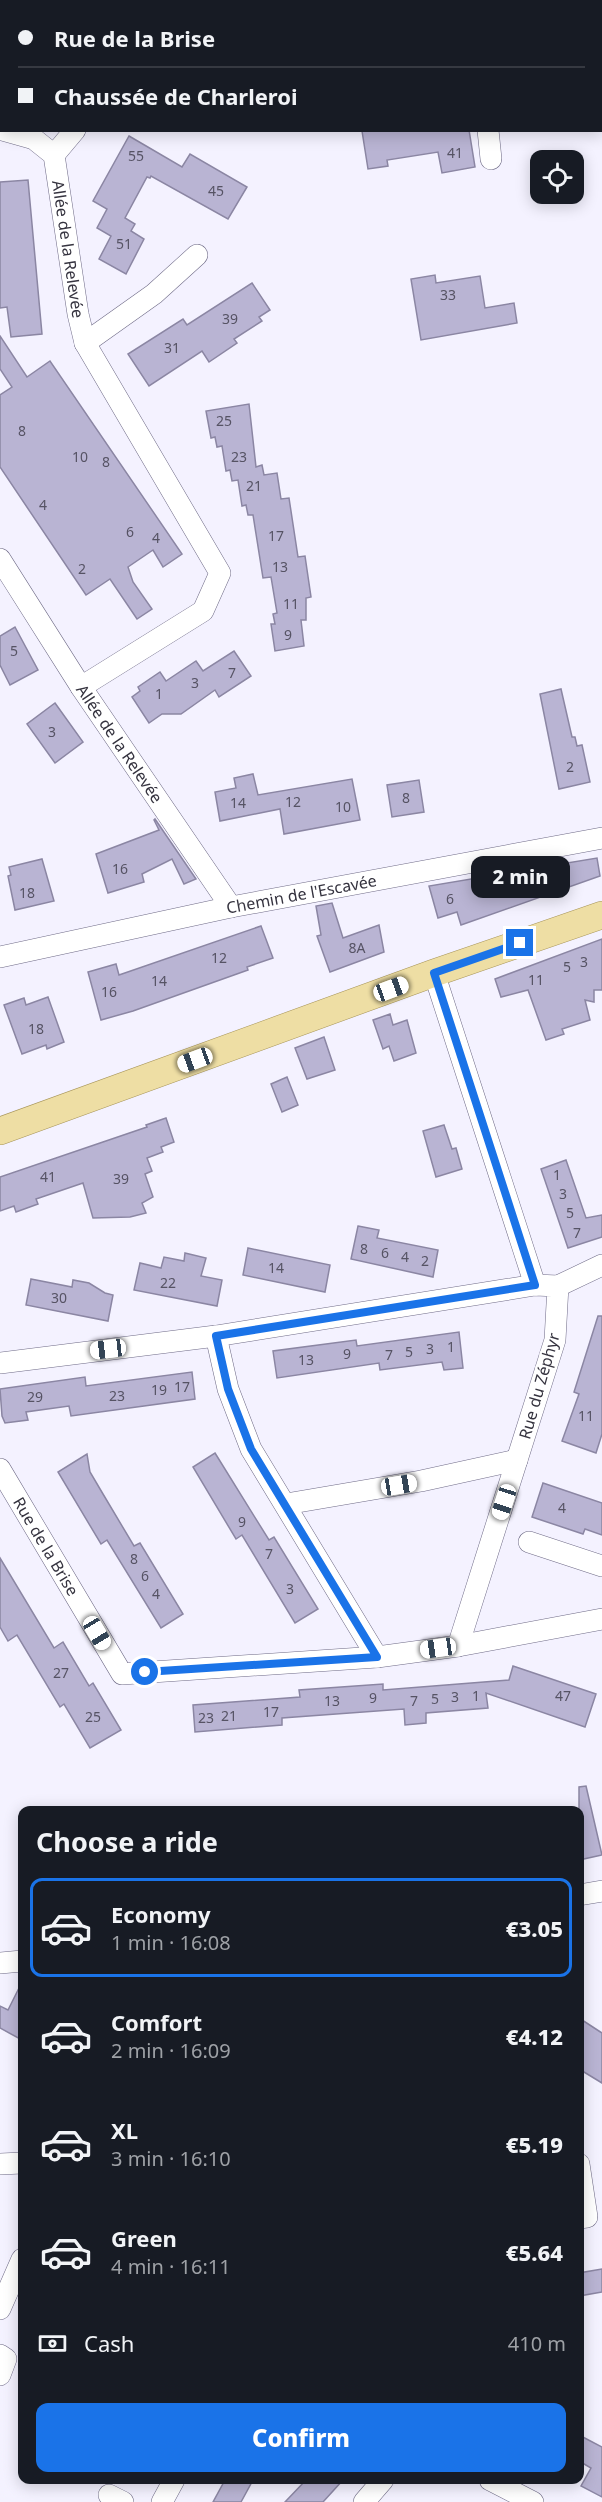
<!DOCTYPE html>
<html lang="en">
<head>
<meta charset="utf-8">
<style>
  :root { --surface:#171b24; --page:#242831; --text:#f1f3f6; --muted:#9ea1a6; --line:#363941; --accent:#1a73e8 }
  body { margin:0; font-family:"Noto Sans",sans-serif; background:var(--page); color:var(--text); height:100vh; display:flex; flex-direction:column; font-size:22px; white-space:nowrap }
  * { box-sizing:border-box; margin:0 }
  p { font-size:20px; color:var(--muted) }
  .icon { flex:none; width:33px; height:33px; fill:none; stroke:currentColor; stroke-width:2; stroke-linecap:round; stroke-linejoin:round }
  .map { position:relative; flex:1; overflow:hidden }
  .drawer { position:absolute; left:18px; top:1806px; width:566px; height:678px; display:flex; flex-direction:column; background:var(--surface); border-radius:12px; box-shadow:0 3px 15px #0003 }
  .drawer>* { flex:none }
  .guide { position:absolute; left:0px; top:0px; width:603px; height:132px; box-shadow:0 3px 15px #0003; display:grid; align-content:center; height:132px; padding:0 18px; background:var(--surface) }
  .controls { position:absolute; left:530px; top:150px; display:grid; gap:12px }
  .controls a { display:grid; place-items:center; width:54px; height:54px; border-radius:12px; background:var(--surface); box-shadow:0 3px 15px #0003; font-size:30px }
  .end { position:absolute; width:27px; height:27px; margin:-14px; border:8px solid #1a73e8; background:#fff; box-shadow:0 0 0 3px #fff }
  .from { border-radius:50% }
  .bubble { position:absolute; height:42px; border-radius:12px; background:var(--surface); box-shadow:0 3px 15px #0003; font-size:20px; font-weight:800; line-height:42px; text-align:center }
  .car { position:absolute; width:18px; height:36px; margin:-18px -9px; border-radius:8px; box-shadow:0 0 4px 2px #0007; background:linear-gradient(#fff 24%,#345 0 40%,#fff 0 76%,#345 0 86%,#fff 0) }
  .guide b { display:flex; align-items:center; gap:21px; height:57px; font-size:22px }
  .guide b+b { border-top:2px solid var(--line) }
  .guide i { width:15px; height:15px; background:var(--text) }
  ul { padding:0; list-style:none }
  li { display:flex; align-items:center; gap:18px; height:99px; margin:0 12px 9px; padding:0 6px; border:3px solid transparent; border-radius:12px }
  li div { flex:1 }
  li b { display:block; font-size:22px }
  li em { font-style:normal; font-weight:800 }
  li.on { border-color:var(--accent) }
  li>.icon { width:54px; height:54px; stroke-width:1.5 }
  h2 { padding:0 18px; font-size:27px; line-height:72px }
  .pay { display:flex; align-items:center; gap:15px; height:66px; padding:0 18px; font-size:22px }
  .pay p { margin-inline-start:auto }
  .cta { display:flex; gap:12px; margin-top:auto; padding:12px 18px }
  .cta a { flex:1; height:69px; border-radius:12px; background:var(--accent); color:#fff; font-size:24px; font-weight:800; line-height:69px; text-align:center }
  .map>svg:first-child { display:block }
</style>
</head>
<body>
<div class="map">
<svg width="602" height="2502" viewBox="0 0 602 2502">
  <rect width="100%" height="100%" fill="#f4f2ff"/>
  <!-- building -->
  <g fill="#b9b4d3" stroke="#8b86a3" stroke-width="1.5">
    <polygon points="400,130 469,130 475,167 442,173 438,152 387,160 388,166 368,169 362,131"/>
    <polygon points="129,136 182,167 190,154 247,187 228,219 151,176 150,178 147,177 125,218 135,224 131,231 144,239 126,274 99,259 111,236 97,228 107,209 93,201"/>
    <polygon points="28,180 42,334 11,337 7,307 0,308 0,182"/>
    <polygon points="435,275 436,283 480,276 485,308 514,303 517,323 421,340 411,279"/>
    <polygon points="252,283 270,310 259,317 262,321 234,339 237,343 209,362 202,351 149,386 128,354 183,319 187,325"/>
    <polygon points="0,336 27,377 50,361 182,554 163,567 153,550 128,567 133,582 152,609 137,619 110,579 86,595 0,467 0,395 12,387 0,369"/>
    <polygon points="249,404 256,467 262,465 264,475 277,473 281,499 289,498 298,557 305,556 311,597 306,598 306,620 301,620 304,646 275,651 271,624 275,624 273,614 277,613 271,577 263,578 253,515 248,515 246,505 242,506 238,480 232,481 230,470 226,471 222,446 217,447 215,437 211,438 206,411"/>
    <polygon points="15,627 38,670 10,685 0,665 0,636"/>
    <polygon points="234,651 251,676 219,697 215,690 181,714 162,714 149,723 132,697 140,691 138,687 160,672 166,681 196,661 203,671"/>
    <polygon points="561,689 572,737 575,737 577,746 582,745 590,782 559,789 540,694"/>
    <polygon points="55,703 83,742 55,763 27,724"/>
    <polygon points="253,774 258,795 352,779 360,820 284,834 280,809 220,821 215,792 236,788 234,778"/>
    <polygon points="419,780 424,812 392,817 387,785"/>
    <polygon points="155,819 196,879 184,884 172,859 142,874 144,882 108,893 96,854 159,830 154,820"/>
    <polygon points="597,858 600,876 461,925 457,912 438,918 429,886"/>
    <polygon points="42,859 54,901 15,910 8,876 11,875 9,867"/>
    <polygon points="332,903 343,938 379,925 384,952 330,972 317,936 321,935 316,906"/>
    <polygon points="261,926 273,958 247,967 248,970 133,1011 101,1020 88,972 116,964 119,975"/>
    <polygon points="602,939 602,990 594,990 594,1002 585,1000 590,1020 562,1029 564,1034 546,1040 528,990 501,997 495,979"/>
    <polygon points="48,997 64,1042 47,1049 46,1045 22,1054 4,1005 24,998 26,1005"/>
    <polygon points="390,1014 393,1025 407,1020 416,1053 394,1061 389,1046 383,1049 373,1020"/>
    <polygon points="324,1037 335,1070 307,1079 295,1048"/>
    <polygon points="287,1077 298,1105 282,1112 271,1084"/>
    <polygon points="166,1118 174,1142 161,1147 163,1152 147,1158 152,1171 145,1174 153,1197 142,1203 146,1213 130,1217 93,1218 83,1183 36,1199 38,1204 16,1212 14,1206 0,1211 0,1177 147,1127 146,1125"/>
    <polygon points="444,1125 452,1149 456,1148 462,1169 436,1177 423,1131"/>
    <polygon points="566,1160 586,1218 602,1215 602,1237 568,1248 541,1169"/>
    <polygon points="358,1226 379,1230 377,1238 438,1250 433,1277 351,1259"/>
    <polygon points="248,1248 330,1265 325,1292 243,1275"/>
    <polygon points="185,1253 206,1258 201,1276 222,1280 217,1306 134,1290 140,1263 161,1268 164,1257 184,1261"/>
    <polygon points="31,1279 72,1287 73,1280 89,1283 105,1293 113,1295 108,1321 26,1305"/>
    <polygon points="598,1316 602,1316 602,1434 596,1453 562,1441 579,1394 574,1392"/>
    <polygon points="459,1332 463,1368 444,1370 442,1362 380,1370 379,1363 277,1378 273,1351 356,1340 357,1346"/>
    <polygon points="192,1372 195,1399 71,1416 69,1406 26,1412 28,1420 5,1423 2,1416 0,1389 85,1377 86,1386"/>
    <polygon points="215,1453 269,1540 274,1537 318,1609 295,1623 242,1535 236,1539 193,1467"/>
    <polygon points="87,1454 90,1472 103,1494 134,1546 140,1543 183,1614 161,1628 107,1540 101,1544 58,1472"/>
    <polygon points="543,1483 602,1503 602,1535 585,1529 583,1534 532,1517"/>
    <polygon points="0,1558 54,1648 63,1642 89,1686 93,1683 121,1730 90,1748 64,1704 60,1707 17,1635 8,1641 0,1627"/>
    <polygon points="513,1666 596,1694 585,1727 486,1693 488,1708 426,1713 426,1723 405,1725 404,1709 282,1718 282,1725 195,1732 193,1705 300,1697 299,1690 383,1684 383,1690 509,1680"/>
    <polygon points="586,1786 602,1855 579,1860 579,1787"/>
    <polygon points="22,1982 22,2040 0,2028 0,2006 8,2010"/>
    <polygon points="579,2018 602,2033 602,2083 579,2069"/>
    <polygon points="602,2269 602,2292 579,2296 579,2273"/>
    <polygon points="579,2435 602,2447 602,2497 581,2486 591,2468 579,2461"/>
    <polygon points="225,2480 253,2480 241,2502 213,2502"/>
    <polygon points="306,2480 343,2480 323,2502 285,2502"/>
  </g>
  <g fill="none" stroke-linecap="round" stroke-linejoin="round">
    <!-- minor casing -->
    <g stroke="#6f6b87" stroke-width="22">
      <g id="minor">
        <path id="s1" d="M2 130 34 139 54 155 78 314 85 343"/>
        <polyline points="488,130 491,159"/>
        <polyline points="54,155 75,130"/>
        <path id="s2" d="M0 559 81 687 231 907"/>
        <polyline points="81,687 203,611 220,573 85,343 154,294 197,255"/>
        <path id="s3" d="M0 957 231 907 602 838"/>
        <polyline points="434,973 535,1285"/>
        <polyline points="558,1286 602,1265"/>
        <polyline points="216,1336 228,1389 251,1449 377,1657"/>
        <polyline points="0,1363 216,1336 535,1285 558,1286 555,1340 458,1646"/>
        <path id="s4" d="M0 1469 122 1674 377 1657 458 1646 602 1619"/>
        <polyline points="286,1504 421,1481 517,1460"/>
        <polyline points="529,1542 602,1566"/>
        <polyline points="579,1895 602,1891"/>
        <polyline points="0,1963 22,1961"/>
        <polyline points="0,2164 22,2163"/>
        <polyline points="579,2164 587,2217 579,2218"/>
        <polyline points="0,2309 22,2259"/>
        <polyline points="0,2355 6,2359 0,2375"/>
        <polyline points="490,2480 533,2502"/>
        <polyline points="109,2495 123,2502"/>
        <polyline points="162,2502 174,2480"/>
        <polyline points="364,2502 383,2480"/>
      </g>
    </g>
    <!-- major casing -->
    <g stroke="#a69459" stroke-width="28">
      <polyline id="major" points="0,1131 434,973 602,915"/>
    </g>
    <!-- minor -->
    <use href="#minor" stroke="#fff" stroke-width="21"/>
    <!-- major -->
    <use href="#major" stroke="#eedea4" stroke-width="27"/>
  </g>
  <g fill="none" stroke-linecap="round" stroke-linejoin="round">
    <!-- route -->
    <polyline stroke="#1a73e8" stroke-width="8" points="145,1672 377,1657 251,1449 228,1389 216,1336 535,1285 434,973 520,943"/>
  </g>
  <g text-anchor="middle" stroke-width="4.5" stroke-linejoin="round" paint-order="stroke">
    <!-- number labels -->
    <g font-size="14" fill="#565364">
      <text x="455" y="158">41</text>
      <text x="136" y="161">55</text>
      <text x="216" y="196">45</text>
      <text x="124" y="249">51</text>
      <text x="448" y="300">33</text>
      <text x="230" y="324">39</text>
      <text x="172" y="353">31</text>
      <text x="224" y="426">25</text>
      <text x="22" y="436">8</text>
      <text x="80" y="462">10</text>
      <text x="239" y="462">23</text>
      <text x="106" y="467">8</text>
      <text x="254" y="491">21</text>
      <text x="43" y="510">4</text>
      <text x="130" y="537">6</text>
      <text x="276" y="541">17</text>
      <text x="156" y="543">4</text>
      <text x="280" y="572">13</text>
      <text x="82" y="574">2</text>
      <text x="291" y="609">11</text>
      <text x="288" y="640">9</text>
      <text x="14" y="656">5</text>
      <text x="232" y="678">7</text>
      <text x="195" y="688">3</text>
      <text x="159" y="699">1</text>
      <text x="52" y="737">3</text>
      <text x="570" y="772">2</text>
      <text x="406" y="803">8</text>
      <text x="293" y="807">12</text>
      <text x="238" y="808">14</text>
      <text x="343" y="812">10</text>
      <text x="120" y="874">16</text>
      <text x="27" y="898">18</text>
      <text x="450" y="904">6</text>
      <text x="357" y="953">8A</text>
      <text x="219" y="963">12</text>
      <text x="584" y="967">3</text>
      <text x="567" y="972">5</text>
      <text x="536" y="985">11</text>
      <text x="159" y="986">14</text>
      <text x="109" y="997">16</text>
      <text x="36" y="1034">18</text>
      <text x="557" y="1180">1</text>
      <text x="48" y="1182">41</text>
      <text x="121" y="1184">39</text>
      <text x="563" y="1199">3</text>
      <text x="570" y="1218">5</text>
      <text x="577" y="1238">7</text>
      <text x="364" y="1254">8</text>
      <text x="385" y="1258">6</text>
      <text x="405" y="1262">4</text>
      <text x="425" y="1266">2</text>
      <text x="276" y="1273">14</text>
      <text x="168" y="1288">22</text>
      <text x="59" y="1303">30</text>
      <text x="451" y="1352">1</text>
      <text x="430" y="1354">3</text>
      <text x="409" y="1357">5</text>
      <text x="347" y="1359">9</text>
      <text x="389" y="1360">7</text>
      <text x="306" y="1365">13</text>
      <text x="182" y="1392">17</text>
      <text x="159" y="1395">19</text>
      <text x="117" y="1401">23</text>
      <text x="35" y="1402">29</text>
      <text x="586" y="1421">11</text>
      <text x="562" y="1513">4</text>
      <text x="242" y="1527">9</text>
      <text x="269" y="1559">7</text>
      <text x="134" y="1564">8</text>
      <text x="145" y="1581">6</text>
      <text x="290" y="1594">3</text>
      <text x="156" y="1599">4</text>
      <text x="61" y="1678">27</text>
      <text x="476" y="1701">1</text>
      <text x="563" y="1701">47</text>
      <text x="455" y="1702">3</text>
      <text x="373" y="1703">9</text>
      <text x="435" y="1704">5</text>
      <text x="332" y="1706">13</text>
      <text x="414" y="1706">7</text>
      <text x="271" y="1717">17</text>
      <text x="229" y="1721">21</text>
      <text x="93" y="1722">25</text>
      <text x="206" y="1723">23</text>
    </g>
    <!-- street labels -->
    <g font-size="16" fill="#35333f" stroke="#fff">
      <text dy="6" stroke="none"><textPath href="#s1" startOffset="154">Allée de la Relevée</textPath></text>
      <text dy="6" stroke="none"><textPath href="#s2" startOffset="220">Allée de la Relevée</textPath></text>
      <text dy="6" stroke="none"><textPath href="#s3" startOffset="308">Chemin de l'Escavée</textPath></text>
      <text transform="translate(539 1386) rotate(-74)" y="6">Rue du Zéphyr</text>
      <text dy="6" stroke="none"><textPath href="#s4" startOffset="90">Rue de la Brise</textPath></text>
    </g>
  </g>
</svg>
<div class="controls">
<a><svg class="icon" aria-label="locate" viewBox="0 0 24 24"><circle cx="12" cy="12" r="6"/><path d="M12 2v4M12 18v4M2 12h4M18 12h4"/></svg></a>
</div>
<i class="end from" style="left:145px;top:1672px"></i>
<i class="end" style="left:520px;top:943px"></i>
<div class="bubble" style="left:471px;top:856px;width:99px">2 min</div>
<i class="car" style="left:391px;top:989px;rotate:70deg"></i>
<i class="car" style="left:195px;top:1060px;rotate:250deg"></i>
<i class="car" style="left:108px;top:1349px;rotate:263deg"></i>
<i class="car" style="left:399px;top:1485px;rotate:81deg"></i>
<i class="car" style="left:504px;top:1502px;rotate:198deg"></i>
<i class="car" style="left:97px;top:1633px;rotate:149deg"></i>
<i class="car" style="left:438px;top:1648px;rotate:262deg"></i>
<div class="guide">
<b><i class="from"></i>Rue de la Brise</b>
<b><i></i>Chaussée de Charleroi</b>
</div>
<section class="drawer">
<h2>Choose a ride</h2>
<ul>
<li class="on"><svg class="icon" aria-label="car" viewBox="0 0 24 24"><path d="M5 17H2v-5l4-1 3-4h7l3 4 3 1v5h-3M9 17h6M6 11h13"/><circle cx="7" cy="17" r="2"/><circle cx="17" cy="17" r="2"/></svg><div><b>Economy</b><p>1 min · 16:08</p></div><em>€3.05</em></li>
<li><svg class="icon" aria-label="car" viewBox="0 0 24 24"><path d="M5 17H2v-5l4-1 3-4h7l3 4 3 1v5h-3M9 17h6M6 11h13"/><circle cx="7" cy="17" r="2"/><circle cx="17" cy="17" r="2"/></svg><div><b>Comfort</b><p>2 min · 16:09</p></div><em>€4.12</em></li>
<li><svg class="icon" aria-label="car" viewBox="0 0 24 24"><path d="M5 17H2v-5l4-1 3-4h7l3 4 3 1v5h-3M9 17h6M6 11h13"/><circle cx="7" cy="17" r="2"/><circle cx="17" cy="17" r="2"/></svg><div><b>XL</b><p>3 min · 16:10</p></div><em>€5.19</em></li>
<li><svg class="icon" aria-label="car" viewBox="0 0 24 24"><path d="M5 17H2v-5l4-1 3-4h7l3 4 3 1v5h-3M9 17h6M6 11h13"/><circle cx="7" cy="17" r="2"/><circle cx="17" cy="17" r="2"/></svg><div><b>Green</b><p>4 min · 16:11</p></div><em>€5.64</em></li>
</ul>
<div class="pay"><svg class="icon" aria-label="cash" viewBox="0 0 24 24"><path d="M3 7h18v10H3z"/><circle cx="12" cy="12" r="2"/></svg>Cash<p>410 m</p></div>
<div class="cta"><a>Confirm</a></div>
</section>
</div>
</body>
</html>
